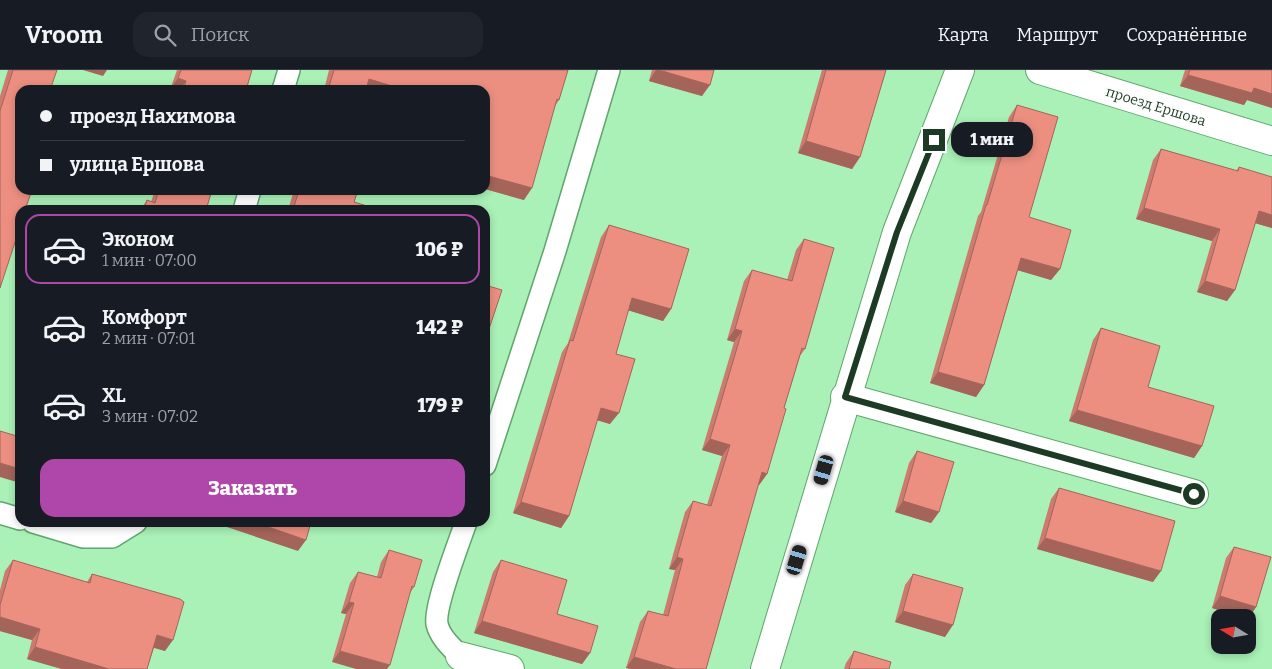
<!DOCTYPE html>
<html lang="ru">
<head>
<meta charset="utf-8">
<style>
  :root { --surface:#171b24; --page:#20242c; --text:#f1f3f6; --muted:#9ea1a6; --line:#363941; --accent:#af47aa }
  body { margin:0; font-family:Bitter,serif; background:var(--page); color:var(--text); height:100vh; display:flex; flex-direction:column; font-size:19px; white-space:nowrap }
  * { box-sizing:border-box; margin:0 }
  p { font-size:16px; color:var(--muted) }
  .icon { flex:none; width:28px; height:28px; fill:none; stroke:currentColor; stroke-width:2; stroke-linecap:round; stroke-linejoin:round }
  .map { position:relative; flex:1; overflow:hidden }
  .sheet { position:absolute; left:15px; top:135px; width:475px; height:322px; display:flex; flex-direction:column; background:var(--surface); border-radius:15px; box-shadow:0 2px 8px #0003 }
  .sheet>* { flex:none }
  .banner { position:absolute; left:15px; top:15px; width:475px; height:110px; border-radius:15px; box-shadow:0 2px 8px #0003; display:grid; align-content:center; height:110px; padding:0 25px; background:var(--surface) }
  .needle { width:32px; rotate:281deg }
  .controls { position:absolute; left:1211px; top:539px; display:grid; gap:10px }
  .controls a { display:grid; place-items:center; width:45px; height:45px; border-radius:10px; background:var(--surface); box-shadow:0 2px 8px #0003; font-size:25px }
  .end { position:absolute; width:22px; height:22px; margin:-11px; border:6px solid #1d3b24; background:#fff; box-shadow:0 0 0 2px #fff }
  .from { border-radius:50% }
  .bubble { position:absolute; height:35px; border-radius:15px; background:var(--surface); box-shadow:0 2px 8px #0003; font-size:16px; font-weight:800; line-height:35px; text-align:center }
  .car { position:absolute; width:15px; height:30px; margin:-15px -8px; border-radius:6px; box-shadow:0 0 4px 1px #0007; background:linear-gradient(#222 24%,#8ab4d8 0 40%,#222 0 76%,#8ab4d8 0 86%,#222 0) }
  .banner b { display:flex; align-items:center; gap:18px; height:48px; font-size:19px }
  .banner b+b { border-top:1px solid var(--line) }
  .banner i { width:12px; height:12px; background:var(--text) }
  ul { padding:9px 0 0; list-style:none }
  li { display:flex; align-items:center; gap:15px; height:70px; margin:0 10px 8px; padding:0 15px; border:2px solid transparent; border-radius:15px }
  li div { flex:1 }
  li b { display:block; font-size:19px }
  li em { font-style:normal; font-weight:800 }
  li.on { border-color:var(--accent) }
  li>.icon { width:45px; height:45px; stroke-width:1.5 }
  .cta { display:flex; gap:10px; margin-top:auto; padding:10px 25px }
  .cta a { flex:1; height:58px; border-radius:15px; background:var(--accent); color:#fff; font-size:20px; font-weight:800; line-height:58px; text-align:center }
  header { display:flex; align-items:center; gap:30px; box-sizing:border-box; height:70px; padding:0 25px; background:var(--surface); border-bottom:1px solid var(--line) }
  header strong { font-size:24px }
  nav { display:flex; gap:28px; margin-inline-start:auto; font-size:18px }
  .search { width:350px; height:45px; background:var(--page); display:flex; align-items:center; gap:12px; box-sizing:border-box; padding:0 18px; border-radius:15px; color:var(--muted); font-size:19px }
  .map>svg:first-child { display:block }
</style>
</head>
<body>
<header>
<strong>Vroom</strong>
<div class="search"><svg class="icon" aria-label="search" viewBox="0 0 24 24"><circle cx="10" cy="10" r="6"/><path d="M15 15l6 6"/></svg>Поиск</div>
<nav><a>Карта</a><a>Маршрут</a><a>Сохранённые</a></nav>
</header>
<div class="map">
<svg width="1272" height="599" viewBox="0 0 1272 599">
  <rect width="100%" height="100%" fill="#a9f1b6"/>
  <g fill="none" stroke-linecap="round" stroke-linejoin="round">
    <!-- service casing -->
    <g stroke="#60a56e" stroke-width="24">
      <g id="service">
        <polyline points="283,20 289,0"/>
        <polyline points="244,140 250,120"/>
        <polyline points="485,395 555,181 609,0"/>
        <polyline points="0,443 20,449"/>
        <polyline points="33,452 83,467 112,467 136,452"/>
        <path d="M460 586C451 577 440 567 437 554 434 536 459 473 466 452"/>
      </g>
    </g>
    <!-- minor casing -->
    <g stroke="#60a56e" stroke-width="30">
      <g id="minor">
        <polyline points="1040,0 1272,71"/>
        <polyline points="845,327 1194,424"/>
        <polyline points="460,586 510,599"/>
        <polyline points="765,599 897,162 960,0"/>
      </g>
    </g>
    <!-- service -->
    <use href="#service" stroke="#fff" stroke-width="21"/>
    <!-- minor -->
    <use href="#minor" stroke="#fff" stroke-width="28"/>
  </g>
  <!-- wall -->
  <g fill="#cb7b6f">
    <polygon points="8,0 57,0 20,20 0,218 0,26"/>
    <polygon points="177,0 252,0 246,20 170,20"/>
    <polygon points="329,0 568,0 559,30 555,36 524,130 485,119 485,20 324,20"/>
    <polygon points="652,0 714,0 702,26 649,11"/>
    <polygon points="822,0 886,0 860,87 852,99 798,83"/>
    <polygon points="1185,0 1272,0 1272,38 1247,30 1244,35 1180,16"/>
    <polygon points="1017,35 1029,147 1060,199 1051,210 1018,200 984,315 976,327 930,313 978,146 981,142 1009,47"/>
    <polygon points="1161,79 1236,101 1239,97 1272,158 1255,153 1235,220 1227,231 1197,222 1212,171 1136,149 1153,90"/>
    <polygon points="155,120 212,120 206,140 140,140 147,130 151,132"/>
    <polygon points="294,120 358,120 354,132 380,140 288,140"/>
    <polygon points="609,155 671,239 663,251 628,240 616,284 610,354 597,350 569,446 561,458 513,443 562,282 568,273 601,167"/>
    <polygon points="804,169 805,279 800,286 784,338 767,404 759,415 758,415 706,599 626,598 640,552 648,541 663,545 675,500 669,499 685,442 693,431 707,435 722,386 702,380 734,272 727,270 744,211 752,200 787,210 796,180"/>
    <polygon points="1101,258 1148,317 1202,376 1194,388 1069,351 1093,270"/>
    <polygon points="917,381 939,442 931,453 895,442 909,393"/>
    <polygon points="1059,418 1153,512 1037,479 1051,429"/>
    <polygon points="1234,477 1256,537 1248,549 1248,548 1244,548 1212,538 1226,488"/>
    <polygon points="389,480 414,517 410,523 332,592 346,544 341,543 350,513 358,502 377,507 381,492"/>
    <polygon points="13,490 87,512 92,504 165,581 154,578 147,599 62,599 27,589 32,570 0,561 0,520 5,501"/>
    <polygon points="501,490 590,583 582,594 474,563 493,502"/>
    <polygon points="913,504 945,567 895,552 905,515"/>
    <polygon points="854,581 889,599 844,599 846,593"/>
  </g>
  <!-- shaded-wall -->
  <g fill="#a5645a">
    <polygon points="83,0 107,0 103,6"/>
    <polygon points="656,0 659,0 710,15 702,26 649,11"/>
    <polygon points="1188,5 1254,18 1272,24 1272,38 1247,30 1244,35 1180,16"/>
    <polygon points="178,8 186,11 179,20 170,20"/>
    <polygon points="369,9 405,20 362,20"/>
    <polygon points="806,71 860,87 852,99 798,83"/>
    <polygon points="485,105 532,118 524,130 485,119"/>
    <polygon points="1144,138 1220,159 1212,171 1136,149"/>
    <polygon points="1259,141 1272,145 1272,158 1251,152"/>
    <polygon points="1021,188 1060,199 1051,210 1013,199"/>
    <polygon points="1205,211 1235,220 1227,231 1197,222"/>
    <polygon points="632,228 671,239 663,251 624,239"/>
    <polygon points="735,259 742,261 734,272 727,270"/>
    <polygon points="938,302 984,315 976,327 930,313"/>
    <polygon points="601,338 619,343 610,354 593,349"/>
    <polygon points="1077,340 1202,376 1194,388 1069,351"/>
    <polygon points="710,369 730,375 722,386 702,380"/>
    <polygon points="0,393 20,399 20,413 0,407"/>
    <polygon points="762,402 767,404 759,415 754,414"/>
    <polygon points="903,431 939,442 931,453 895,442"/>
    <polygon points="521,432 569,446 561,458 513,443"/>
    <polygon points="212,452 254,452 306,470 298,481"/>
    <polygon points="1045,468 1161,501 1153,512 1037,479"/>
    <polygon points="677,487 683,489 675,500 669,499"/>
    <polygon points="1220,526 1256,537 1248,549 1248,548 1244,548 1212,538"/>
    <polygon points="349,532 354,533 346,544 341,543"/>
    <polygon points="903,541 953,555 945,567 895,552"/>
    <polygon points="0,547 40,559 32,570 0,561"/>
    <polygon points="482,551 590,583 582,594 474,563"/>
    <polygon points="157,565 173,570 165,581 149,576"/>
    <polygon points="35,577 109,599 62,599 27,589"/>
    <polygon points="340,581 390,595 387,599 356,599 332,592"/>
    <polygon points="634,587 676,599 630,599 626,598"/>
  </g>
  <!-- building -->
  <g fill="#ec8f81" stroke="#a5645a">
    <polygon points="13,0 57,0 50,20 20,20 20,120 32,120 25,140 20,140 20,157 0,218 0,41"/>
    <polygon points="181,0 252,0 246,20 183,20 186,11 178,8"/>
    <polygon points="334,0 568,0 559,30 557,29 532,118 485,105 485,20 405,20 369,9 366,20 328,20"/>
    <polygon points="659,0 714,0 710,15"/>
    <polygon points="826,0 886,0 860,87 806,71"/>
    <polygon points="1190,0 1272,0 1272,24 1254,18 1252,23 1188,5"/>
    <polygon points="1017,35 1058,47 1029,147 1071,160 1060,199 1021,188 984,315 938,302 986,135 987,135"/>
    <polygon points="1161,79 1238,101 1239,97 1272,107 1272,145 1259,141 1235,220 1205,211 1220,159 1144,138"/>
    <polygon points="159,120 212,120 206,140 144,140 147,130 155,133"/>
    <polygon points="299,120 358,120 354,132 380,140 293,140"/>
    <polygon points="609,155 689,179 671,239 632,228 616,284 635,289 619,343 601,338 569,446 521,432 570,270 573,271"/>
    <polygon points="804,169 834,178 805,279 802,278 784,338 786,339 767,404 762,402 706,599 676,599 634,587 648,541 668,546 683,489 677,487 693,431 711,436 730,375 710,369 742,261 735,259 752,200 792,211"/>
    <polygon points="485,215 502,220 485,271"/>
    <polygon points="1101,258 1160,276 1148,317 1214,336 1202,376 1077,340"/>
    <polygon points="0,361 20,367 20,399 0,393"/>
    <polygon points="917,381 954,392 939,442 903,431"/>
    <polygon points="1059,418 1175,451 1161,501 1045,468"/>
    <polygon points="254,452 311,452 306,470"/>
    <polygon points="1234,477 1271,487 1256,537 1220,526"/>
    <polygon points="389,480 422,490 414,517 412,516 390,595 340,581 354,533 349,532 358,502 381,508"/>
    <polygon points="13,490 90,513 92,504 180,529 184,532 173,570 157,565 147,599 109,599 35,577 40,559 0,547 0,535"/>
    <polygon points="501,490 567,510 557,544 598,556 590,583 482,551"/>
    <polygon points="913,504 963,518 953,555 903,541"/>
    <polygon points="854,581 891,592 889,599 849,599"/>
  </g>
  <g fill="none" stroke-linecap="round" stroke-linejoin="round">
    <!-- route -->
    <polyline stroke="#1d3b24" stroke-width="6" points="934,70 897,162 845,327 1194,424"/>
  </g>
  <g text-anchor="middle" stroke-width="5" stroke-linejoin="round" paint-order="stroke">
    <!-- street labels -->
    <g font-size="14" fill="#1d3b24" stroke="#fdfdfd">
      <text transform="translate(1156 36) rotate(17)" y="5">проезд Ершова</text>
    </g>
  </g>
</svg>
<div class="controls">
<a><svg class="needle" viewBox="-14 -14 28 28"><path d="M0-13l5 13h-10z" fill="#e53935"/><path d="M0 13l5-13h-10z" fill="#9ea1a6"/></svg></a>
</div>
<i class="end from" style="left:1194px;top:424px"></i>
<i class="end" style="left:934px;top:70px"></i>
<div class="bubble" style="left:951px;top:52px;width:82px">1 мин</div>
<i class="car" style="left:824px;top:400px;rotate:196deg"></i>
<i class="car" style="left:797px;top:490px;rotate:17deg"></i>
<div class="banner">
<b><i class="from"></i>проезд Нахимова</b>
<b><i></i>улица Ершова</b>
</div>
<section class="sheet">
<ul>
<li class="on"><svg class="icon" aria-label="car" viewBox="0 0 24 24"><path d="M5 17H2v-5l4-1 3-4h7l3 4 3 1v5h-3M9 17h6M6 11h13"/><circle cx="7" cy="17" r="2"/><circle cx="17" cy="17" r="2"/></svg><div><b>Эконом</b><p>1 мин · 07:00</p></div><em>106 ₽</em></li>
<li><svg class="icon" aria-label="car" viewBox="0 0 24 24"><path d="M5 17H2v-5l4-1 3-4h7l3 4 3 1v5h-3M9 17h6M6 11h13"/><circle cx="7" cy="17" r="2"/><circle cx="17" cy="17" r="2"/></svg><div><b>Комфорт</b><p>2 мин · 07:01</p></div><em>142 ₽</em></li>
<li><svg class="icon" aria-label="car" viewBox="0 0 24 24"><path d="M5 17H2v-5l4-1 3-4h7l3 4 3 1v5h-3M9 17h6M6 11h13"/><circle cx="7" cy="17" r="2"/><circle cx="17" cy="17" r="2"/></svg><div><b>XL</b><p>3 мин · 07:02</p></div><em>179 ₽</em></li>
</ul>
<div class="cta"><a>Заказать</a></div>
</section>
</div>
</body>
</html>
